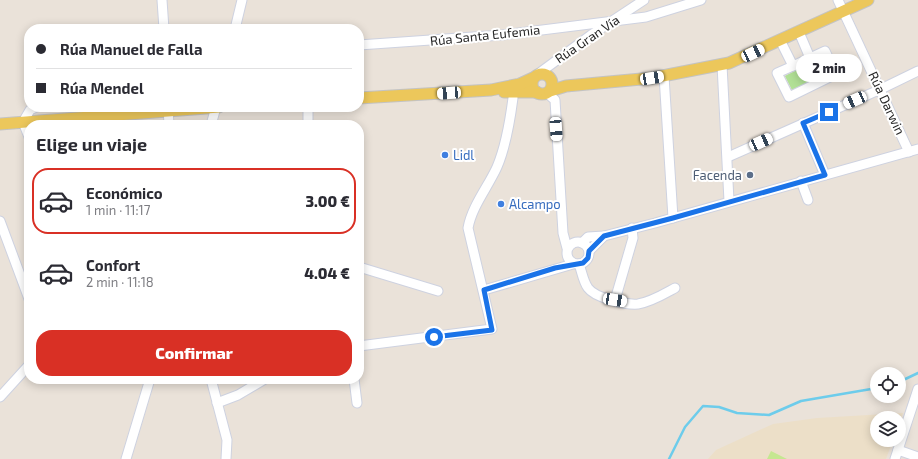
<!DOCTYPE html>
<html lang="es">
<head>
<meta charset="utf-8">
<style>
  :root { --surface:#fff; --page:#f7f7f7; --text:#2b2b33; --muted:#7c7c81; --line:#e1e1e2; --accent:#d93025 }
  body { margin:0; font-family:"Exo 2",sans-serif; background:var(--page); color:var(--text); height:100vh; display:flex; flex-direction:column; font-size:15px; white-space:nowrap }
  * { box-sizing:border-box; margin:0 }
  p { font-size:13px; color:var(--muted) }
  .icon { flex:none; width:22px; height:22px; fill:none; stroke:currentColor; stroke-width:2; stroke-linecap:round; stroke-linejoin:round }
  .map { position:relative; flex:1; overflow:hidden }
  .side { position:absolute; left:24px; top:120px; width:340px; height:264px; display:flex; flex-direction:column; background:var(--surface); border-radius:16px; box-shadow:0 2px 10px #0003 }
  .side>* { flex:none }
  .banner { position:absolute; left:24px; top:24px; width:340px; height:88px; border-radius:16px; box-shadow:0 2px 10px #0003; display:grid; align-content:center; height:88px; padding:0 12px; background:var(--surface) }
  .fabs { position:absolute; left:870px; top:367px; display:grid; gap:8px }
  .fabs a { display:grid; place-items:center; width:36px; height:36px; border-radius:50%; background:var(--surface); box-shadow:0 2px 10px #0003; font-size:20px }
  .end { position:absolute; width:18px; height:18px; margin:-9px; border:5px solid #1a73e8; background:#fff; box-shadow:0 0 0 2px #fff }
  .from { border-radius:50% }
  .bubble { position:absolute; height:28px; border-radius:14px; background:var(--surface); box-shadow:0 2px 10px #0003; font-size:13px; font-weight:800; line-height:28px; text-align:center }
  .car { position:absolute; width:12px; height:24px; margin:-12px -6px; border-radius:5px; box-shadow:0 0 3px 1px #0007; background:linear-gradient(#fff 24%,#345 0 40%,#fff 0 76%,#345 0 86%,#fff 0) }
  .banner b { display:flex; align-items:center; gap:14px; height:38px; font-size:15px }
  .banner b+b { border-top:1px solid var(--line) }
  .banner i { width:10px; height:10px; background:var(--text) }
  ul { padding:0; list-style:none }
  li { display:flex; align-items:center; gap:12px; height:66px; margin:0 8px 6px; padding:0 4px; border:2px solid transparent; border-radius:16px }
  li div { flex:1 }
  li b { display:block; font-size:15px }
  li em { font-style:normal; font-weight:800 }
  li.selected { border-color:var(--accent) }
  li>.icon { width:36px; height:36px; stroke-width:1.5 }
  h2 { padding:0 12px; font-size:18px; line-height:48px }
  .button { display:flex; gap:8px; margin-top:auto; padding:8px 12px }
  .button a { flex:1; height:46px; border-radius:16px; background:var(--accent); color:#fff; font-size:16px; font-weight:800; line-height:46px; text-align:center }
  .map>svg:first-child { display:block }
</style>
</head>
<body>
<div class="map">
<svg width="918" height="459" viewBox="0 0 918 459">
  <rect width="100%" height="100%" fill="#eae2d9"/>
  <!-- education -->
  <polygon fill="#ecdfc8" points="903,413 899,425 899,418 877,418 877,440 893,440 886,459 708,459 716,450 773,424 817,418"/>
  <!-- green -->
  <polygon fill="#b1e096" points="824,56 833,72 793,92 785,76"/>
  <!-- pitch -->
  <polygon fill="#c5e791" points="771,451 787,459 767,459"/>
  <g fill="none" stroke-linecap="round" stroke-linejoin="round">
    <!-- stream -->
    <g stroke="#6dcceb" stroke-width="2.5">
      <polyline points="899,382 918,373"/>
      <polyline points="669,459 685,427 703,406 719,407 737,413 769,415 801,401 877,388"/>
    </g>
    <!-- minor casing -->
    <g stroke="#ced2e0" stroke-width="11">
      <g id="minor">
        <polyline points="162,0 164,29"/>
        <polyline points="838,0 909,152"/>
        <polyline points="235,29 242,0"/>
        <polyline points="780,40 793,66 777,73 789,97 836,74 825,51 810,58 799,32"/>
        <polyline points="359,45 502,35 646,17 701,0"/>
        <polyline points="722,65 729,201"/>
        <polyline points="793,66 810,58"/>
        <polyline points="538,74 591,35 644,0"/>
        <polyline points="664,76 673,218"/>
        <polyline points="547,93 555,100 563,233 567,248"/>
        <polyline points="168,107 169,125"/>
        <polyline points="308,107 308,125"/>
        <polyline points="803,123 825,175"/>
        <polyline points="211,125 216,107"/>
        <polyline points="29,137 23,122 30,110 36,107"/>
        <polyline points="728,157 881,89 918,71"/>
        <polyline points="801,181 808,200"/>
        <polyline points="0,221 29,299"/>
        <circle cx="578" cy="253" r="11"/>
        <polyline points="582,243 588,237 604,236 655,223 918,149"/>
        <polyline points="589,251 604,236"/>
        <path d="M579 264C582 272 583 281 588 288 595 298 626 305 638 304 651 302 664 294 675 288"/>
        <polyline points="359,267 438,291"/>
        <polyline points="484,290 573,264"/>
        <polyline points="615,300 633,238 632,228"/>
        <path d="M359 346 492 329 468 228C472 206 488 187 497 167 506 146 510 121 513 98"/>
        <polyline points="211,379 227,440 226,459"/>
        <polyline points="354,379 357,403"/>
        <polyline points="0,397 29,365"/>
        <polyline points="217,403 238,395 265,379"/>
        <polyline points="898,450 918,457"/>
        <polyline points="126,459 150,379"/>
        <polyline points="895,459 918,389"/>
      </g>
    </g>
    <!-- major casing -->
    <g stroke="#c3c3c3" stroke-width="13">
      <g id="major">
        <circle cx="542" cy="84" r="10"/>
        <polyline points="550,91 566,86 652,78 729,63 868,0"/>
        <polyline points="504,92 537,92"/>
        <polyline points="359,98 491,90 520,84 533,78"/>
        <polyline points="0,124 219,107"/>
      </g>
    </g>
    <!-- minor -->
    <use href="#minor" stroke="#fff" stroke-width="9"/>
    <!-- major -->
    <use href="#major" stroke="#ecc75b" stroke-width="11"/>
  </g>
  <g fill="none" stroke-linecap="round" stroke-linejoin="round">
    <!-- route -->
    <polyline stroke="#1a73e8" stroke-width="5" points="434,337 492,330 484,290 555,268 583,263 588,258 589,251 604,236 673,218 825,175 803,123 829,112"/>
  </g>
  <!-- markers -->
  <g fill="#3f7fe0" stroke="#fff" stroke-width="1.5">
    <circle cx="445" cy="155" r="4"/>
    <circle cx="501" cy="204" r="4"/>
  </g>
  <circle fill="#5c6f8a" stroke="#fff" stroke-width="1.5" cx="750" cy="175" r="4"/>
  <g text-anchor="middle" stroke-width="4" stroke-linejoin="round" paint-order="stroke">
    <!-- street labels -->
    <g font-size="13" fill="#272727" stroke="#fff">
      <text transform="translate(485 35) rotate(-6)" y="5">Rúa Santa Eufemia</text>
      <text transform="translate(587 39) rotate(-34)" y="5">Rúa Gran Vía</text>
      <text transform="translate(887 103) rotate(65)" y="5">Rúa Darwin</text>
    </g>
    <!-- shop labels -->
    <g font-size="13" fill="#366cbe" stroke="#fff" text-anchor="start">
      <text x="453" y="160">Lidl</text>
      <text x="509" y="209">Alcampo</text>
    </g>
    <!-- service labels -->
    <g font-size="13" fill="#4e5e75" stroke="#fff" text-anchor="end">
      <text x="742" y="180">Facenda</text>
    </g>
  </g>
</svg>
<div class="fabs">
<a><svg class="icon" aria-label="locate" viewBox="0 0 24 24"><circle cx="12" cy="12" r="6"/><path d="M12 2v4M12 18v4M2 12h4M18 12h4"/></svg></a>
<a><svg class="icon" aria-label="layers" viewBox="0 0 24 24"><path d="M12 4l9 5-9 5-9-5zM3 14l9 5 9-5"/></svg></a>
</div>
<i class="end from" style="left:434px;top:337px"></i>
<i class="end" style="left:829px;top:112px"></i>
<div class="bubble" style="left:796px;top:54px;width:66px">2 min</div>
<i class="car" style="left:753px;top:53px;rotate:65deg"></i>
<i class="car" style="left:652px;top:78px;rotate:81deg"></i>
<i class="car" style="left:449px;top:93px;rotate:266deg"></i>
<i class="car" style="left:855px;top:100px;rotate:246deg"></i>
<i class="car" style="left:556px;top:129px;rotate:176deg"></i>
<i class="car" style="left:761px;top:142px;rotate:66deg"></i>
<i class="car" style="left:615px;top:300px;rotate:99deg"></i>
<div class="banner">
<b><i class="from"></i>Rúa Manuel de Falla</b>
<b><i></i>Rúa Mendel</b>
</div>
<section class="side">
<h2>Elige un viaje</h2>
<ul>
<li class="selected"><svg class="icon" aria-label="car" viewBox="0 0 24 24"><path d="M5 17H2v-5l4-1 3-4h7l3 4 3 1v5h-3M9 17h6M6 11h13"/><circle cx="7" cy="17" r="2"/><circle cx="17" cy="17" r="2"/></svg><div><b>Económico</b><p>1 min · 11:17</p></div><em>3.00 €</em></li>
<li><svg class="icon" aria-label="car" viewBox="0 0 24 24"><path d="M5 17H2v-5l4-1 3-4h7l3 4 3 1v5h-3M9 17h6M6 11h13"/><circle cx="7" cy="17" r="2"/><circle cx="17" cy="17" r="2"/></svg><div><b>Confort</b><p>2 min · 11:18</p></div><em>4.04 €</em></li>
</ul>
<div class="button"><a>Confirmar</a></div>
</section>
</div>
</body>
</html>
